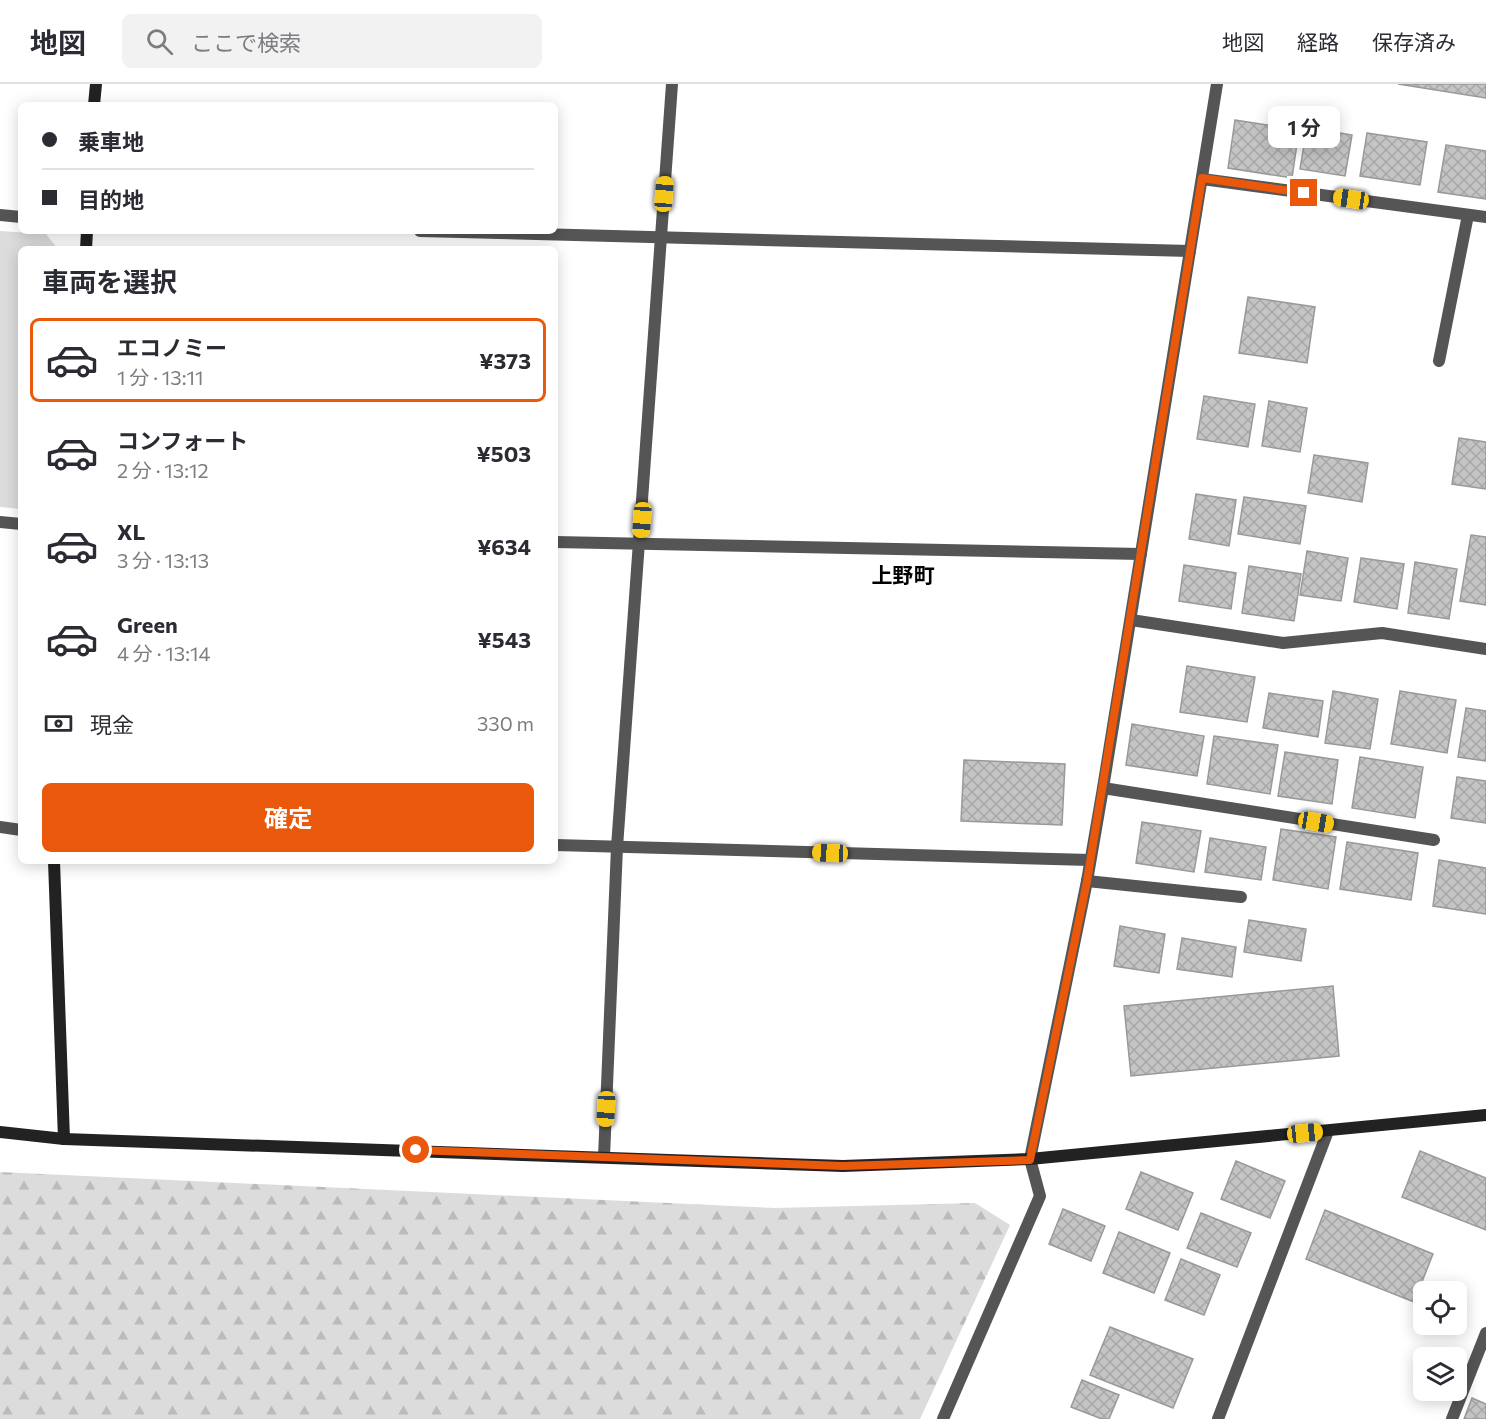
<!DOCTYPE html>
<html lang="ja">
<head>
<meta charset="utf-8">
<style>
  :root { --surface:#fff; --page:#f2f2f3; --text:#2b2b33; --muted:#7c7c81; --line:#e1e1e2; --accent:#ea580c }
  body { margin:0; font-family:Commissioner,"Noto Sans JP",sans-serif; background:var(--page); color:var(--text); height:100vh; display:flex; flex-direction:column; font-size:22px; white-space:nowrap }
  * { box-sizing:border-box; margin:0 }
  p { font-size:20px; color:var(--muted) }
  .icon { flex:none; width:33px; height:33px; fill:none; stroke:currentColor; stroke-width:2; stroke-linecap:round; stroke-linejoin:round }
  .map { position:relative; flex:1; overflow:hidden }
  .details { position:absolute; left:18px; top:162px; width:540px; height:618px; display:flex; flex-direction:column; background:var(--surface); border-radius:9px; box-shadow:0 3px 15px #0003 }
  .details>* { flex:none }
  .banner { position:absolute; left:18px; top:18px; width:540px; height:132px; border-radius:9px; box-shadow:0 3px 15px #0003; display:grid; align-content:center; height:132px; padding:0 24px; background:var(--surface) }
  .buttons { position:absolute; left:1413px; top:1197px; display:grid; gap:12px }
  .buttons a { display:grid; place-items:center; width:54px; height:54px; border-radius:9px; background:var(--surface); box-shadow:0 3px 15px #0003; font-size:30px }
  .end { position:absolute; width:27px; height:27px; margin:-14px; border:8px solid #ea580c; background:#fff; box-shadow:0 0 0 3px #fff }
  .from { border-radius:50% }
  .bubble { position:absolute; height:42px; border-radius:9px; background:var(--surface); box-shadow:0 3px 15px #0003; font-size:20px; font-weight:700; line-height:42px; text-align:center }
  .car { position:absolute; width:18px; height:36px; margin:-18px -9px; border-radius:8px; box-shadow:0 0 4px 2px #0007; background:linear-gradient(#f5c518 24%,#345 0 40%,#f5c518 0 76%,#345 0 86%,#f5c518 0) }
  .banner b { display:flex; align-items:center; gap:21px; height:57px; font-size:22px }
  .banner b+b { border-top:2px solid var(--line) }
  .banner i { width:15px; height:15px; background:var(--text) }
  ul { padding:0; list-style:none }
  li { display:flex; align-items:center; gap:18px; height:84px; margin:0 12px 9px; padding:0 12px; border:3px solid transparent; border-radius:9px }
  li div { flex:1 }
  li b { display:block; font-size:22px }
  li em { font-style:normal; font-weight:700 }
  li.active { border-color:var(--accent) }
  li>.icon { width:54px; height:54px; stroke-width:1.5 }
  h2 { padding:0 24px; font-size:27px; line-height:72px }
  .pay { display:flex; align-items:center; gap:15px; height:66px; padding:0 24px; font-size:22px }
  .pay p { margin-inline-start:auto }
  .action { display:flex; gap:12px; margin-top:auto; padding:12px 24px }
  .action a { flex:1; height:69px; border-radius:9px; background:var(--accent); color:#fff; font-size:24px; font-weight:700; line-height:69px; text-align:center }
  header { display:flex; align-items:center; gap:36px; box-sizing:border-box; height:84px; padding:0 30px; background:var(--surface); border-bottom:2px solid var(--line) }
  header strong { font-size:28px }
  nav { display:flex; gap:33px; margin-inline-start:auto; font-size:21px }
  .search { width:420px; height:54px; background:var(--page); display:flex; align-items:center; gap:15px; box-sizing:border-box; padding:0 21px; border-radius:9px; color:var(--muted); font-size:22px }
  .map>svg:first-child { display:block }
</style>
</head>
<body>
<header>
<strong>地図</strong>
<div class="search"><svg class="icon" aria-label="search" viewBox="0 0 24 24"><circle cx="10" cy="10" r="6"/><path d="M15 15l6 6"/></svg>ここで検索</div>
<nav><a>地図</a><a>経路</a><a>保存済み</a></nav>
</header>
<div class="map">
<svg width="1486" height="1335" viewBox="0 0 1486 1335">
  <defs>
    <pattern id="forest-firs" width="22" height="20" patternUnits="userSpaceOnUse" patternTransform="scale(1.5)"><rect width="22" height="20" fill="#dcdcdc"/><path d="M5 1l3.5 6h-7zM16 11l3.5 6h-7z" fill="#bbb"/></pattern>
    <pattern id="building-cross-hatch" width="8" height="8" patternUnits="userSpaceOnUse" patternTransform="scale(1.5)"><rect width="8" height="8" fill="#c4c4c4"/><path d="M0 0l8 8M0 8l8-8" fill="none" stroke="#a7a7a7"/></pattern>
  </defs>
  <rect width="100%" height="100%" fill="#fff"/>
  <!-- forest -->
  <polygon fill="url(#forest-firs)" points="0,1088 775,1124 975,1119 1010,1141 920,1335 0,1335"/>
  <!-- park -->
  <polygon fill="#dcdcdc" points="0,147 46,150 58,165 21,165 21,425 0,423"/>
  <!-- building -->
  <g fill="url(#building-cross-hatch)" stroke="#999" stroke-width="1.5">
    <polygon points="1398,0 1486,0 1486,14"/>
    <polygon points="1235,36 1299,46 1292,94 1228,84"/>
    <polygon points="1307,43 1352,51 1345,92 1300,85"/>
    <polygon points="1367,49 1427,58 1420,101 1360,92"/>
    <polygon points="1446,61 1486,67 1486,115 1438,108"/>
    <polygon points="1248,213 1315,223 1307,279 1239,269"/>
    <polygon points="1204,312 1255,320 1248,363 1197,355"/>
    <polygon points="1269,317 1307,324 1300,368 1262,362"/>
    <polygon points="1459,354 1486,358 1486,405 1452,400"/>
    <polygon points="1314,371 1368,379 1362,418 1308,409"/>
    <polygon points="1196,410 1236,416 1229,462 1189,455"/>
    <polygon points="1244,413 1306,422 1300,460 1238,450"/>
    <polygon points="1471,451 1486,453 1486,521 1460,517"/>
    <polygon points="1307,467 1348,474 1341,517 1300,511"/>
    <polygon points="1361,474 1404,480 1397,525 1354,518"/>
    <polygon points="1415,478 1457,485 1449,535 1408,529"/>
    <polygon points="1184,481 1236,489 1231,525 1179,517"/>
    <polygon points="1249,482 1301,490 1294,537 1242,529"/>
    <polygon points="1187,582 1255,593 1247,638 1180,628"/>
    <polygon points="1333,607 1378,615 1370,665 1325,659"/>
    <polygon points="1400,607 1456,616 1447,669 1391,660"/>
    <polygon points="1269,609 1323,617 1318,653 1263,644"/>
    <polygon points="1466,624 1486,627 1486,677 1458,673"/>
    <polygon points="1132,640 1204,652 1197,692 1126,681"/>
    <polygon points="1214,652 1278,661 1270,710 1207,700"/>
    <polygon points="1285,668 1338,676 1332,720 1278,712"/>
    <polygon points="1360,673 1423,683 1415,734 1352,724"/>
    <polygon points="964,676 1065,680 1062,741 961,737"/>
    <polygon points="1457,693 1486,697 1486,739 1451,734"/>
    <polygon points="1142,738 1201,747 1194,788 1136,779"/>
    <polygon points="1281,745 1336,753 1328,805 1273,796"/>
    <polygon points="1210,754 1266,763 1261,796 1205,788"/>
    <polygon points="1347,758 1418,769 1411,816 1340,805"/>
    <polygon points="1439,776 1486,784 1486,830 1433,822"/>
    <polygon points="1249,836 1306,845 1301,877 1244,868"/>
    <polygon points="1120,842 1165,850 1159,889 1114,882"/>
    <polygon points="1182,854 1236,863 1232,893 1177,885"/>
    <polygon points="1333,902 1339,972 1131,992 1124,922"/>
    <polygon points="1420,1067 1486,1094 1486,1146 1402,1113"/>
    <polygon points="1236,1077 1285,1097 1270,1134 1221,1115"/>
    <polygon points="1141,1088 1193,1109 1178,1146 1126,1125"/>
    <polygon points="1063,1125 1105,1142 1091,1177 1049,1160"/>
    <polygon points="1325,1126 1433,1170 1414,1218 1306,1175"/>
    <polygon points="1201,1129 1251,1149 1237,1183 1187,1164"/>
    <polygon points="1119,1148 1170,1169 1154,1209 1103,1189"/>
    <polygon points="1181,1175 1220,1191 1204,1231 1165,1216"/>
    <polygon points="1110,1243 1193,1275 1173,1324 1090,1291"/>
    <polygon points="1082,1296 1119,1311 1109,1335 1102,1335 1071,1323"/>
    <polygon points="1472,1314 1486,1320 1486,1335 1464,1335"/>
  </g>
  <g fill="none" stroke-linecap="round" stroke-linejoin="round">
    <!-- street -->
    <g stroke="#555" stroke-width="12">
      <polyline points="1202,95 1486,133"/>
      <polyline points="0,131 21,133"/>
      <polyline points="420,147 1190,167"/>
      <polyline points="1439,277 1468,131"/>
      <polyline points="0,438 21,440"/>
      <polyline points="555,458 1141,470"/>
      <polyline points="1131,536 1283,559 1382,549 1486,565"/>
      <polyline points="1103,704 1434,756"/>
      <polyline points="0,743 21,746"/>
      <polyline points="555,761 1090,776"/>
      <polyline points="1087,797 1241,813"/>
      <polyline points="604,1073 617,763 672,0"/>
      <polyline points="943,1335 1040,1112 1030,1075 1087,797 1103,704 1217,0"/>
      <polyline points="1218,1335 1328,1047"/>
      <polyline points="1452,1335 1486,1249"/>
    </g>
    <!-- secondary -->
    <g stroke="#222" stroke-width="12">
      <polyline points="94,21 96,0"/>
      <polyline points="86,165 87,147"/>
      <polyline points="54,777 64,1055"/>
      <polyline points="0,1048 64,1055 843,1082 1030,1075 1486,1031"/>
    </g>
  </g>
  <g fill="none" stroke-linecap="round" stroke-linejoin="round">
    <!-- route -->
    <polyline stroke="#ea580c" stroke-width="8" points="416,1066 843,1082 1030,1076 1087,797 1202,94 1304,109"/>
  </g>
  <g text-anchor="middle" stroke-width="6" stroke-linejoin="round" paint-order="stroke">
    <!-- quarter labels -->
    <g font-size="21" font-weight="bold" fill="#000" stroke="#fff">
      <text x="903" y="499">上野町</text>
    </g>
  </g>
</svg>
<div class="buttons">
<a><svg class="icon" aria-label="locate" viewBox="0 0 24 24"><circle cx="12" cy="12" r="6"/><path d="M12 2v4M12 18v4M2 12h4M18 12h4"/></svg></a>
<a><svg class="icon" aria-label="layers" viewBox="0 0 24 24"><path d="M12 4l9 5-9 5-9-5zM3 14l9 5 9-5"/></svg></a>
</div>
<i class="end from" style="left:416px;top:1066px"></i>
<i class="end" style="left:1304px;top:109px"></i>
<div class="bubble" style="left:1268px;top:22px;width:72px">1 分</div>
<i class="car" style="left:664px;top:110px;rotate:4deg"></i>
<i class="car" style="left:1351px;top:115px;rotate:278deg"></i>
<i class="car" style="left:642px;top:436px;rotate:184deg"></i>
<i class="car" style="left:1316px;top:738px;rotate:99deg"></i>
<i class="car" style="left:830px;top:769px;rotate:272deg"></i>
<i class="car" style="left:606px;top:1025px;rotate:183deg"></i>
<i class="car" style="left:1305px;top:1049px;rotate:84deg"></i>
<div class="banner">
<b><i class="from"></i>乗車地</b>
<b><i></i>目的地</b>
</div>
<section class="details">
<h2>車両を選択</h2>
<ul>
<li class="active"><svg class="icon" aria-label="car" viewBox="0 0 24 24"><path d="M5 17H2v-5l4-1 3-4h7l3 4 3 1v5h-3M9 17h6M6 11h13"/><circle cx="7" cy="17" r="2"/><circle cx="17" cy="17" r="2"/></svg><div><b>エコノミー</b><p>1 分 · 13:11</p></div><em>¥373</em></li>
<li><svg class="icon" aria-label="car" viewBox="0 0 24 24"><path d="M5 17H2v-5l4-1 3-4h7l3 4 3 1v5h-3M9 17h6M6 11h13"/><circle cx="7" cy="17" r="2"/><circle cx="17" cy="17" r="2"/></svg><div><b>コンフォート</b><p>2 分 · 13:12</p></div><em>¥503</em></li>
<li><svg class="icon" aria-label="car" viewBox="0 0 24 24"><path d="M5 17H2v-5l4-1 3-4h7l3 4 3 1v5h-3M9 17h6M6 11h13"/><circle cx="7" cy="17" r="2"/><circle cx="17" cy="17" r="2"/></svg><div><b>XL</b><p>3 分 · 13:13</p></div><em>¥634</em></li>
<li><svg class="icon" aria-label="car" viewBox="0 0 24 24"><path d="M5 17H2v-5l4-1 3-4h7l3 4 3 1v5h-3M9 17h6M6 11h13"/><circle cx="7" cy="17" r="2"/><circle cx="17" cy="17" r="2"/></svg><div><b>Green</b><p>4 分 · 13:14</p></div><em>¥543</em></li>
</ul>
<div class="pay"><svg class="icon" aria-label="cash" viewBox="0 0 24 24"><path d="M3 7h18v10H3z"/><circle cx="12" cy="12" r="2"/></svg>現金<p>330 m</p></div>
<div class="action"><a>確定</a></div>
</section>
</div>
</body>
</html>
